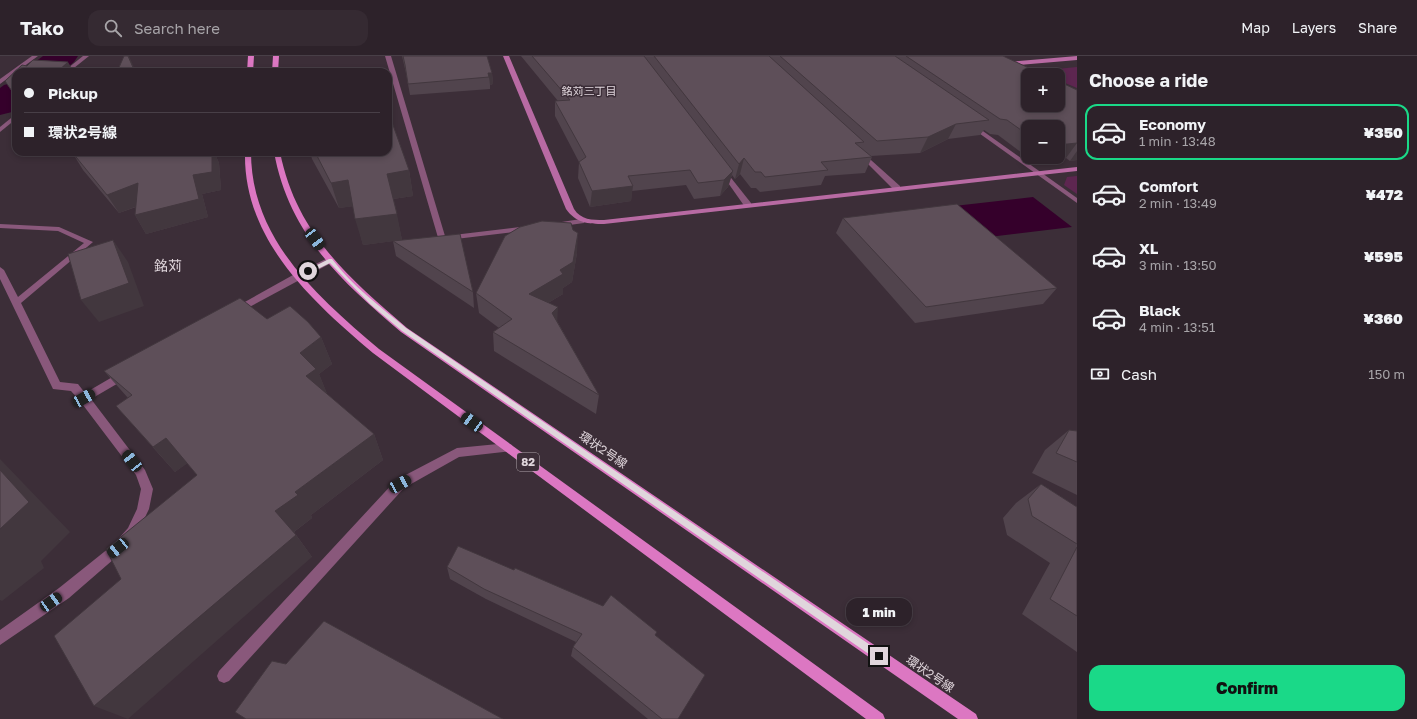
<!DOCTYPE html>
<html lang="en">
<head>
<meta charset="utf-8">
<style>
  :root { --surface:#2d222a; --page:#352a32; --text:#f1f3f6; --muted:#a7a4a8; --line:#483f47; --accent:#1ad988 }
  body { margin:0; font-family:"Golos Text","Noto Sans JP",sans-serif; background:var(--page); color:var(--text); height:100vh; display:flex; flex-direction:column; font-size:15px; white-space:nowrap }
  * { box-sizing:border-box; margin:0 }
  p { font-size:13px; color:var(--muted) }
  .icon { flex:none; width:22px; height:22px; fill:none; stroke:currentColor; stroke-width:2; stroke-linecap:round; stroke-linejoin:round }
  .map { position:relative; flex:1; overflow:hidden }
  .side { display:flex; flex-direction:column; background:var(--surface); width:340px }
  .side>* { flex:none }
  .hud { position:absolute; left:12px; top:12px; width:380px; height:88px; border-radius:12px; box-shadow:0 2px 6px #0003,0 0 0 1px var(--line); display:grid; align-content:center; height:88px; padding:0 12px; background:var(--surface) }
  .buttons { position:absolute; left:1021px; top:12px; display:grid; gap:8px }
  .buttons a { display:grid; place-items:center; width:44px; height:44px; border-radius:8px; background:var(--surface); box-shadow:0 2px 6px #0003,0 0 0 1px var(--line); font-size:20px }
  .end { position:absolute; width:18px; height:18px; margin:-9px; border:5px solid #e0d6dc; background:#111; box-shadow:0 0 0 2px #111 }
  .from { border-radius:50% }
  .bubble { position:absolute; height:28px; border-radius:12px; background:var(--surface); box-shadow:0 2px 6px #0003,0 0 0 1px var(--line); font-size:13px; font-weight:800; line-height:28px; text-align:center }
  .car { position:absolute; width:12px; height:24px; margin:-12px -6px; border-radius:5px; box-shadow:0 0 3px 1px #0007; background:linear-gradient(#222 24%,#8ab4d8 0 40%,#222 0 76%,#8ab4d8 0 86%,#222 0) }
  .hud b { display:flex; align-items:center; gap:14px; height:38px; font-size:15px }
  .hud b+b { border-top:1px solid var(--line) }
  .hud i { width:10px; height:10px; background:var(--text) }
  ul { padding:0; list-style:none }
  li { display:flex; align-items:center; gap:12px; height:56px; margin:0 8px 6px; padding:0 4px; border:2px solid transparent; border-radius:12px }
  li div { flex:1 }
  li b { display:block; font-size:15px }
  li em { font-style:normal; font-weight:800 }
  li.active { border-color:var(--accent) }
  li>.icon { width:36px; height:36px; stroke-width:1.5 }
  h2 { padding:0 12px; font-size:18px; line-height:48px }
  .pay { display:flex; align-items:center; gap:10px; height:44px; padding:0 12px; font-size:15px }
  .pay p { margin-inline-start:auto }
  .button { display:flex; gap:8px; margin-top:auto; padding:8px 12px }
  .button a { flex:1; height:46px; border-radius:12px; background:var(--accent); color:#111; font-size:16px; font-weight:800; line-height:46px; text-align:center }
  header { display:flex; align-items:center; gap:24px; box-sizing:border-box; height:56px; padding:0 20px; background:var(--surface); border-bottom:1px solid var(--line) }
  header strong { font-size:19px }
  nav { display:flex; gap:22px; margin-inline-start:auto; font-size:14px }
  .search { width:280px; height:36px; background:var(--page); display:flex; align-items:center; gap:10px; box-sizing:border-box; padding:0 14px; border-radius:12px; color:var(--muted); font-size:15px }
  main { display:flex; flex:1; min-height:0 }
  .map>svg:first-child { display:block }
</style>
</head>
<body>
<header>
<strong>Tako</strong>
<div class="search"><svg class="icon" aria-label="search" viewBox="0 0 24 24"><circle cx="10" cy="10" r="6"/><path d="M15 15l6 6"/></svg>Search here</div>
<nav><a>Map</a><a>Layers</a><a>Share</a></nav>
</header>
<main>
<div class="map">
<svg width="1077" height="663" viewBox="0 0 1077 663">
  <rect width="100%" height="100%" fill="#3c2e38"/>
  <!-- green -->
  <g fill="#5d2650">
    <polygon points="1077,11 1077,32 1058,24 1058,19 1047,19 1037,15"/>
    <polygon points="1077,120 1077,138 1064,129 1067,121"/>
  </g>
  <!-- water -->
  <polygon fill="#35002b" points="1033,141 1072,171 989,181 954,150"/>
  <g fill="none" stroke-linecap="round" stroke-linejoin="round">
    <!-- river -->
    <g fill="#35002b" fill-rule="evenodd">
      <polygon points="43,0 78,0 74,6 62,16 26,16 31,9"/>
      <polygon points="16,26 16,53 12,56 0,59 0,32 4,29"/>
    </g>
    <!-- lane -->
    <g fill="#89587b" fill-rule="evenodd">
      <polygon points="83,0 89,0 69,16 63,16"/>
      <polygon points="16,58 16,63 0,76 0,71"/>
      <polygon points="0,168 59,171 93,186 21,247 60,326 78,328 85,337 121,316 127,316 129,319 127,322 91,343 145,414 153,433 149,453 136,480 122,496 69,542 0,589 0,574 59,532 114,488 128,472 137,453 141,433 136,419 80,345 71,335 53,333 0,223 0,211 4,214 18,241 84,187 58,175 0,172"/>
      <polygon points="330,201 334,204 333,206 240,256 234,256 233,254 234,252 293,219"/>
    </g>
    <!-- street -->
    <g fill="#89587b" fill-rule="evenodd">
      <polygon points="32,0 38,0 0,28 0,23"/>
      <polygon points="385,0 391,0 445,180 528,170 531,170 531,174 439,185"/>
      <polygon points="969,68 973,68 1077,142 1077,147 969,70"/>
      <polygon points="858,96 862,96 900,130 900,134 894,134 858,98"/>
      <polygon points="722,112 724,113 751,147 751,151 745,151 719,114"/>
      <polygon points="581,163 585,165 584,167 555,171 551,169 555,167"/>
      <polygon points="508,387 512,389 513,392 512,395 459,401 404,432 229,625 224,627 219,625 217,620 219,615 396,424 457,392"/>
    </g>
    <!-- secondary -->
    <g fill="#b86aa3" fill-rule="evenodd">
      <path d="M503 0H509L574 153C581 164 592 164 604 164L1077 111V115L604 168C588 168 576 167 566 153Z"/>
      <polygon points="1077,0 1077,4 1008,10 1005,8 1008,6"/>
    </g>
    <!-- primary -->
    <g fill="#dc77c2" fill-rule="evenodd">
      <polygon points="248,0 254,0 253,16 247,16"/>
      <polygon points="273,0 279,0 278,16 272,16"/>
      <path d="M245 96H251C251 184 318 241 379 293L883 658 885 663H866L373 297C312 245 243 184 245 96Z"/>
      <path d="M274 96H280C296 177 348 221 407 272L976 658 978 663H958L401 276C341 225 289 178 274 96Z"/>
    </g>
  </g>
  <!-- wall -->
  <g fill="#51444d" fill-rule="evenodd">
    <polygon points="402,0 487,0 492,17 493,28 490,29 490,33 410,39 406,17"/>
    <path d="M521 0H1004H1003L1077 34V104L1070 105 1066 102 1041 105 1030 103 998 79 990 78 984 74 980 79 948 83 920 97 871 100 872 101 865 117 825 120 821 129 760 136 756 132H751L740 118 735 123 732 119 728 131 720 140 694 143 686 129 632 135 631 145 590 151 578 122 579 106 555 60V45H558ZM1028 71H1058V101H1028Z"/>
    <polygon points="72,96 214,96 219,107 221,134 202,138 208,161 146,178 135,159 136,151 119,157 83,114"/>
    <polygon points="310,96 388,96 409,114 413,140 393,143 402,184 473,236 474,252 396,200 393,185 363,189 353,150 339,152 312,103"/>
    <polygon points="843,162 1057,232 1043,248 915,267 836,177"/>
    <polygon points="577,197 572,226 563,232 563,238 548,247 557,265 599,339 596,358 494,295 493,276 499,272 479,257 476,237"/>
    <polygon points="267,263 321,281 332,308 319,318 327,338 374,378 383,404 311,459 312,462 294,476 312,501 121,523 197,419 187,407 175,416 116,350 128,342 104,315"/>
    <polygon points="1069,374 1077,375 1077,439 1032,417 1045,394"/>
    <polygon points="1041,428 1077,451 1077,596 1022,558 1050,507 1007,479 1003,462 1016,447"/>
    <polygon points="447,511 655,579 678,663 648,663 571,600 573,591 576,586 486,543 450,523"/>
  </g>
  <!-- shaded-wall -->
  <g fill="#42373e">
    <polygon points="128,0 129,0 136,16 135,16"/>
    <polygon points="68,6 74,16 57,16"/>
    <polygon points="488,17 492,17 493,28 490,29 489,21"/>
    <polygon points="956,68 948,83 920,97 928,81"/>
    <polygon points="1077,87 1066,102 1041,105 1044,101 1058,101 1058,89"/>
    <polygon points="1077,95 1077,104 1070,105"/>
    <polygon points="212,96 214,96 219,107 221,134 202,138 208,161 146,178 135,159 193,119"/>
    <polygon points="744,102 740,118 735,123 739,108"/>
    <polygon points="409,114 413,140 393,143 387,118"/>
    <polygon points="733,115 728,131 720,140 724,124"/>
    <polygon points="348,124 355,150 339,152 331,127"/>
    <polygon points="138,127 148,146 119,157 107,139"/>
    <polygon points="633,130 631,145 590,151 592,135"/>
    <polygon points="397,158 402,184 363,189 355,163"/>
    <polygon points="578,177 577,197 572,226 563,232 563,238 529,258 529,238 560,214"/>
    <polygon points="113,184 128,206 144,250 99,266 81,244"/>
    <polygon points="558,251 557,271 552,257"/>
    <polygon points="321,281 332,308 319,318 328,340 306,320 300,297"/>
    <polygon points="374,378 383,404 311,459 312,462 291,478 275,455 295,436"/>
    <polygon points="166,382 188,407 175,416 153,391"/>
    <polygon points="0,403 70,476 41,505 44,512 2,545 0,544"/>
    <polygon points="296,479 312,501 128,663 94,650"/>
  </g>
  <!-- building -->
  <g fill="#5e4f59" stroke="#42373e">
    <polygon points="124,0 128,0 135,16 100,16 99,14 117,16"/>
    <polygon points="403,0 487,0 492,17 488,17 489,21 408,28 405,9"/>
    <polygon points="532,0 644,0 733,115 724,124 698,127 690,114 628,120 633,130 592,135 579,106 586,101 555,45 570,44"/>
    <polygon points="654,0 769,0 864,86 855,87 872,101 821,106 828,114 765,121 761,116 755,116 744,102 739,108"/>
    <polygon points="780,0 895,0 989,64 956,68 928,81 877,85"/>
    <polygon points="906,0 1003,0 1044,19 1028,19 1028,49 1058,49 1058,25 1077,34 1077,87 1058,89 1058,71 1028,71 1028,79 1007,64 1000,63"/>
    <polygon points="33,4 68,6 57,16 16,16 16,41 5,25 22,9 27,10"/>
    <polygon points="388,55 409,114 387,118 397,158 355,163 348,124 331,127 315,96 388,96"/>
    <polygon points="72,96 212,96 212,116 193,119 199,143 135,159 138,127 107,139"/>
    <polygon points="957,148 1057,232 926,251 843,162"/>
    <polygon points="542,165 571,167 573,174 578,177 573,206 560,214 563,218 529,238 558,251 552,257 599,339 493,276 512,263 476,237 505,180 520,171"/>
    <polygon points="460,178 473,236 393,185"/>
    <polygon points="113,184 129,227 81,244 68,198"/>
    <polygon points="240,242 267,263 290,250 308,266 321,281 300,297 316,313 306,320 374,378 295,436 298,439 275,455 296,479 94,650 54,580 121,523 106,493 197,419 166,382 153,391 116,350 132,339 104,315"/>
    <polygon points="1069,374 1077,375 1077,406 1056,397"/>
    <polygon points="0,414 29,446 0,473"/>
    <polygon points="1041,428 1077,451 1077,488 1032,460 1028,443"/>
    <polygon points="458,490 514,514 515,512 603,550 611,539 657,576 655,579 705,619 678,663 662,663 573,591 582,578 484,533 447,511"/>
    <polygon points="1077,491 1077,560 1050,543"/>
    <polygon points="324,565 503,663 246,663 235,656 272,605 286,608"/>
  </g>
  <!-- route -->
  <path fill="#e0d6dc" d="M329 203H332C352 230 381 251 406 272L882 597 883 600 882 603 879 604 876 603 402 275 370 248 330 207 310 217 305 215Z"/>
  <g text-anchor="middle" stroke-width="3" stroke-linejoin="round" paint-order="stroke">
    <!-- far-neighbourhood labels -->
    <g font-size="11" fill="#e0d6dc" stroke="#3c2e38">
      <text x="589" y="39">銘苅三丁目</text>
    </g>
    <!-- shield labels -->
    <rect fill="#3c2e38" stroke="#afa4ab" stroke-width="1" x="517" y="397" width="22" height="18" rx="3"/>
    <g font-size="11" font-weight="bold" fill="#e0d6dc">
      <text x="528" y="410">82</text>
    </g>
    <!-- street labels -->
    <g font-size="12" fill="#e0d6dc" stroke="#3c2e38">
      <text transform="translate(603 394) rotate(34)" y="4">環状2号線</text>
      <text transform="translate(930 618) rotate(34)" y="4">環状2号線</text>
    </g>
    <!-- quarter labels -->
    <g font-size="14" fill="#e0d6dc" stroke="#3c2e38">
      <text x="168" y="215">銘苅</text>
    </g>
  </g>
</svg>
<div class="buttons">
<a>+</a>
<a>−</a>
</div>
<i class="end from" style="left:308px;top:215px"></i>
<i class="end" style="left:879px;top:600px"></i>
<div class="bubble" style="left:846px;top:542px;width:66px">1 min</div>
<i class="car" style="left:315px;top:183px;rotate:143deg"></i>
<i class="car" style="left:84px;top:342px;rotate:61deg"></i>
<i class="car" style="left:472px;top:366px;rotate:306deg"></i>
<i class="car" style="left:132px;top:405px;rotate:322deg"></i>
<i class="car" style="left:400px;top:428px;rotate:61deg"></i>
<i class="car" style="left:118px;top:492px;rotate:231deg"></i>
<i class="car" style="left:51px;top:546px;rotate:55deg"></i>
<div class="hud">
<b><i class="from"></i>Pickup</b>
<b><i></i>環状2号線</b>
</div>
</div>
<section class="side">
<h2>Choose a ride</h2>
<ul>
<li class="active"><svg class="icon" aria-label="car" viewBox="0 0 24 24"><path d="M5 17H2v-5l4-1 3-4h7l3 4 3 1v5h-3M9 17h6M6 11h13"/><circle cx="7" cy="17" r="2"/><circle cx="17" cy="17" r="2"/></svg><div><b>Economy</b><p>1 min · 13:48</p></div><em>¥350</em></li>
<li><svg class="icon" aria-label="car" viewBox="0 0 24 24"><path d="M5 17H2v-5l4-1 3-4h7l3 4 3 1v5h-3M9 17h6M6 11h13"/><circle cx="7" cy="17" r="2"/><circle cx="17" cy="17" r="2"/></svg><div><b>Comfort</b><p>2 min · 13:49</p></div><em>¥472</em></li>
<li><svg class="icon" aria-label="car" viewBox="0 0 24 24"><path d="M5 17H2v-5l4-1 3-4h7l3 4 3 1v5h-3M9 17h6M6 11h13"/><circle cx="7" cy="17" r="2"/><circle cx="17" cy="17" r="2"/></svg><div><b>XL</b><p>3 min · 13:50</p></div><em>¥595</em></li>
<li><svg class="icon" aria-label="car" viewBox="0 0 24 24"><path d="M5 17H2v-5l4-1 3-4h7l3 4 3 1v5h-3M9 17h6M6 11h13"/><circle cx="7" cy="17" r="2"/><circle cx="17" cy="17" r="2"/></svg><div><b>Black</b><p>4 min · 13:51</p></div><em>¥360</em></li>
</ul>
<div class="pay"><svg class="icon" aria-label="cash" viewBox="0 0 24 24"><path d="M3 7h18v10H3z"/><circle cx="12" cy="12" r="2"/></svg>Cash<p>150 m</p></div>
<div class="button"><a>Confirm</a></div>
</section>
</main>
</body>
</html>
